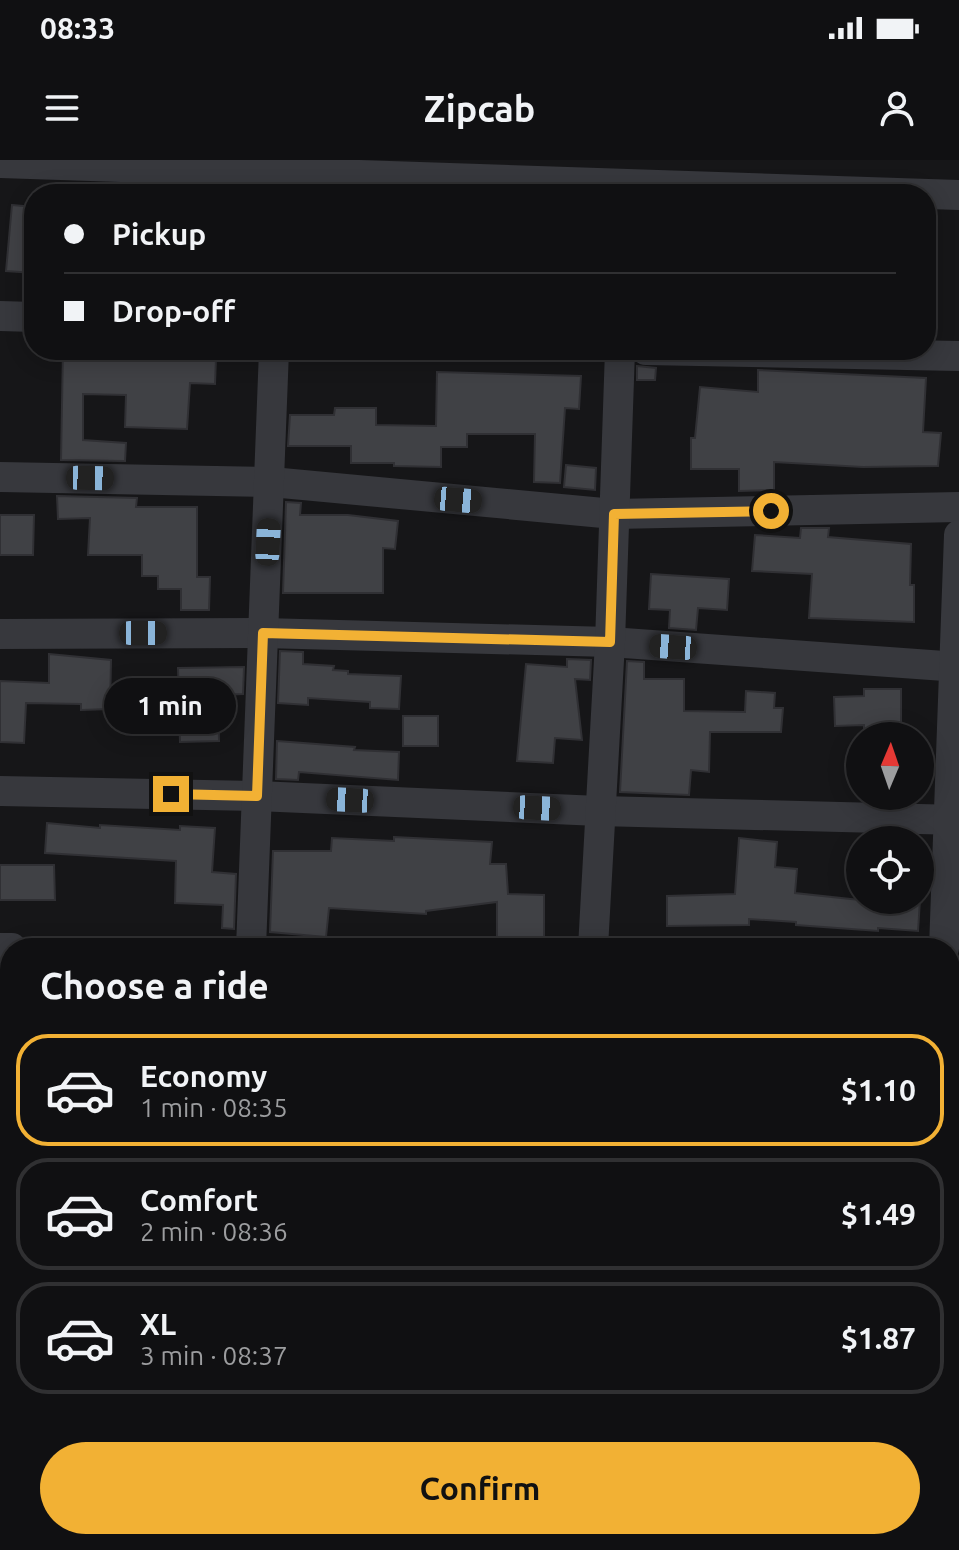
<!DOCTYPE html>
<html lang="en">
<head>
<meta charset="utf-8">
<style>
  :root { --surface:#101012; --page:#19191b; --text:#f1f3f6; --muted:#9c9d9f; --line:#303032; --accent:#f2b134 }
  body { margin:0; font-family:Ubuntu,sans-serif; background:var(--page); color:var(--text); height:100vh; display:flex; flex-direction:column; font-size:30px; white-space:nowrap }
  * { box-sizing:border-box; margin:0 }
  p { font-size:26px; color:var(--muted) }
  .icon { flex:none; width:44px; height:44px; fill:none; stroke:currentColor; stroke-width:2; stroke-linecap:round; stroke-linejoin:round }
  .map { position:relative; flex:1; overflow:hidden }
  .panel { position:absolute; left:0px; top:778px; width:960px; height:612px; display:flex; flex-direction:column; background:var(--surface); border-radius:32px 32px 0 0; box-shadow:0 4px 20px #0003,0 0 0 2px var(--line) }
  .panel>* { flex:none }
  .banner { position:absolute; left:24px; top:24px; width:912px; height:176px; border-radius:32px; box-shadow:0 4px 20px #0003,0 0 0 2px var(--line); display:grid; align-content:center; height:176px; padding:0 40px; background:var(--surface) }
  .needle { width:52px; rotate:2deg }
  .controls { position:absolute; left:846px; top:562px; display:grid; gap:16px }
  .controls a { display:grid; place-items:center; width:88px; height:88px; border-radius:50%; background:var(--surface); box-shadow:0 4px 20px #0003,0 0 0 2px var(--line); font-size:40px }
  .end { position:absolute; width:36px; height:36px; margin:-18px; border:10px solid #f2b134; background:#111; box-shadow:0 0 0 4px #111 }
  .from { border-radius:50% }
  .bubble { position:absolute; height:56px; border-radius:28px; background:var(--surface); box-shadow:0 4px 20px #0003,0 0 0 2px var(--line); font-size:26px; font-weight:700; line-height:56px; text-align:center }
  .car { position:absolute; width:24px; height:48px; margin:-24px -12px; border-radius:10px; box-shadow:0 0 6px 2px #0007; background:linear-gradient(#222 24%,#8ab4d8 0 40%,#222 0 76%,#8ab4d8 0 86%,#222 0) }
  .banner b { display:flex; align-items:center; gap:28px; height:76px; font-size:30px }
  .banner b+b { border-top:2px solid var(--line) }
  .banner i { width:20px; height:20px; background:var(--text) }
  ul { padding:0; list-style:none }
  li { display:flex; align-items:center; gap:24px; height:112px; margin:0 16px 12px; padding:0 24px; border:4px solid var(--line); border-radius:32px }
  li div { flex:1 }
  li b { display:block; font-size:30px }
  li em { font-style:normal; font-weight:700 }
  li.active { border-color:var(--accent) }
  li>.icon { width:72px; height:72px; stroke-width:1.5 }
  h2 { padding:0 40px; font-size:36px; line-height:96px }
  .cta { display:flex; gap:16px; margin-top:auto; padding:16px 40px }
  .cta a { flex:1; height:92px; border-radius:48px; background:var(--accent); color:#111; font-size:32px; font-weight:700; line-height:92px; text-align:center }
  .status { display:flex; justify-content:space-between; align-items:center; height:56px; padding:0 40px; background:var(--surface); direction:ltr }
  .status svg { height:22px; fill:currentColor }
  header { display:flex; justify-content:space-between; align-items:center; height:104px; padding:0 40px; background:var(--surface); font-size:36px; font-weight:700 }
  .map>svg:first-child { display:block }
</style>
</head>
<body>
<div class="status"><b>08:33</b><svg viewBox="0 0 49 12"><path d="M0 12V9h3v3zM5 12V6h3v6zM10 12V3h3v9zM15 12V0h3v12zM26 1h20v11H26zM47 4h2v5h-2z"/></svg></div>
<header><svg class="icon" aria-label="menu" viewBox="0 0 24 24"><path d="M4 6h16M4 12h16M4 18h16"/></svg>Zipcab<svg class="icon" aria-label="person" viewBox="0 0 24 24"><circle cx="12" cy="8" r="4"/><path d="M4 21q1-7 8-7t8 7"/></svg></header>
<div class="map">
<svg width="959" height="1390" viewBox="0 0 959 1390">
  <rect width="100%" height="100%" fill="#161618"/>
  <!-- building -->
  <g fill="#404145" stroke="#303034" stroke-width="2">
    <polygon points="12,45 34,47 34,113 6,111"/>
    <polygon points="63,190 209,190 208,198 216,198 215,224 190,223 187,269 125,267 126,235 83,234 83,280 126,283 125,301 61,300"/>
    <polygon points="637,206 656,208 655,220 637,220"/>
    <polygon points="758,210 926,218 923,272 941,273 938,306 863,307 774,302 774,330 739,331 739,309 691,309 691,278 695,278 700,227 758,232"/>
    <polygon points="437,212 581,216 579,249 565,248 560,323 534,322 535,274 467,274 467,287 441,287 441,307 394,306 394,303 351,303 351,286 288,286 290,255 334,255 335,248 376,248 376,265 436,266"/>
    <polygon points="566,305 596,308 595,330 564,327"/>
    <polygon points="57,336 137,338 136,347 197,347 197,417 210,417 209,450 181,450 181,429 158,429 158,416 142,416 142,395 88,395 90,358 58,359"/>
    <polygon points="286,342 301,343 300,355 348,355 398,361 395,389 383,388 383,433 283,433"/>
    <polygon points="0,355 34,355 33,395 0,395"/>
    <polygon points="801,368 829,368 828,377 911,384 910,425 914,425 914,462 809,458 812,414 752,411 755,375 800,378"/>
    <polygon points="651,414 729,419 727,450 698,448 696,470 669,468 670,450 649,449"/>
    <polygon points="280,491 303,492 303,504 334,506 333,510 348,511 348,514 401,516 399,549 370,548 370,542 308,538 308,545 278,543"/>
    <polygon points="49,494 111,500 110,549 81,550 81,544 26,543 24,583 0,582 0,521 49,523"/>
    <polygon points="567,499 591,500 590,520 575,519 582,580 555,578 553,603 517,601 526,504 567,507"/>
    <polygon points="627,501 644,502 644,519 684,519 684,551 745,552 746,531 775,533 774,548 783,548 781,572 710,572 709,612 691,610 689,635 620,632"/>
    <polygon points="244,507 243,534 218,535 219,581 180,582 178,508"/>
    <polygon points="864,529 901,529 901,572 864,572 864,565 835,566 834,537 864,536"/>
    <rect x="403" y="556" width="35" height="30"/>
    <polygon points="277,581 355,587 354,590 399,592 398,620 299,612 298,620 276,619"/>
    <polygon points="47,663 100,668 100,665 180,670 180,666 215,668 212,712 236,714 234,769 222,768 223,745 175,743 176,701 45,693"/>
    <polygon points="394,677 492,682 490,704 506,704 508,734 544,735 544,781 497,781 497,742 426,751 426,754 329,748 326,777 270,772 273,691 331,691 332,678 394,681"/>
    <polygon points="739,678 777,682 775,707 797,709 795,733 860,740 920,740 918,771 878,768 878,771 796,765 796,762 749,759 749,765 667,766 667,736 735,734"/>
    <polygon points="0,705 54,705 55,740 0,740"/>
  </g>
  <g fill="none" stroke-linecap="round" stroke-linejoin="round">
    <!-- street -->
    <g stroke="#37383d" stroke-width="30">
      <polyline points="0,3 959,35"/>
      <polyline points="0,156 34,157"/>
      <polyline points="646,190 959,196"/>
      <polyline points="0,317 271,322 614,354 959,347"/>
      <polyline points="0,474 263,473 610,482 959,507"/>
      <polyline points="0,631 257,636 599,651 959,660"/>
      <polyline points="0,788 12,788"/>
      <polyline points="251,788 274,190"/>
      <polyline points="593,788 610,482 620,190"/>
      <polyline points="944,788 959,375"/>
      <polyline points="950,966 959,966"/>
      <polyline points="950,1119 959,1120"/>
      <polyline points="748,1380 772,1390"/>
    </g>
  </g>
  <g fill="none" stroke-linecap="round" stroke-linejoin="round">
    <!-- route -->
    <polyline stroke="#f2b134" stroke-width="10" points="171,634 257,636 263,473 610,482 614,354 771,351"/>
  </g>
</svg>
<div class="controls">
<a><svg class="needle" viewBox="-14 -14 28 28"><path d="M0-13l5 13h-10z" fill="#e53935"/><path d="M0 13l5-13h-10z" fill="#9c9d9f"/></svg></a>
<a><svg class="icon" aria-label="locate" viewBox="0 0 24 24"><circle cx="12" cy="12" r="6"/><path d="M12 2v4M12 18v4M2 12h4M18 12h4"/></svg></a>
</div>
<i class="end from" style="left:771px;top:351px"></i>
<i class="end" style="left:171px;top:634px"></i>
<div class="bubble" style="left:104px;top:518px;width:132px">1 min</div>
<i class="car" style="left:90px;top:318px;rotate:91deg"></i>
<i class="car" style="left:458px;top:340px;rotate:95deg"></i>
<i class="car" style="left:268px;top:382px;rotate:3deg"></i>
<i class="car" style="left:143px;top:473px;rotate:90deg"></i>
<i class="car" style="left:673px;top:487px;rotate:274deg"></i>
<i class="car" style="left:350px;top:640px;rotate:273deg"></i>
<i class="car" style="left:537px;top:648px;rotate:93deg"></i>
<div class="banner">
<b><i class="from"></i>Pickup</b>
<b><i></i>Drop-off</b>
</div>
<section class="panel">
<h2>Choose a ride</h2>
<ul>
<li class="active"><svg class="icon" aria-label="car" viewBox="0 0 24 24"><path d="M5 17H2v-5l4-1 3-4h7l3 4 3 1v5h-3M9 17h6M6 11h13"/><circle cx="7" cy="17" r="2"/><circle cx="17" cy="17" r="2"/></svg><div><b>Economy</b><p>1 min · 08:35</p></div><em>$1.10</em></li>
<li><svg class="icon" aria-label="car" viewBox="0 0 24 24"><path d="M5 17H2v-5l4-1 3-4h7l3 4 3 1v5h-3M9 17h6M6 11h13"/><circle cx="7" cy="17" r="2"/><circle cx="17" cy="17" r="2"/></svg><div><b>Comfort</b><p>2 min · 08:36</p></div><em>$1.49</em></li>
<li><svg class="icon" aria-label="car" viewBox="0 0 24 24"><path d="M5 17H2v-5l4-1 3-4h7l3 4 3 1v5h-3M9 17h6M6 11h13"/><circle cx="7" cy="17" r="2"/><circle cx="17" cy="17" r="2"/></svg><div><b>XL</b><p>3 min · 08:37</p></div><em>$1.87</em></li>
</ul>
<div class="cta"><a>Confirm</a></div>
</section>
</div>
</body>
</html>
